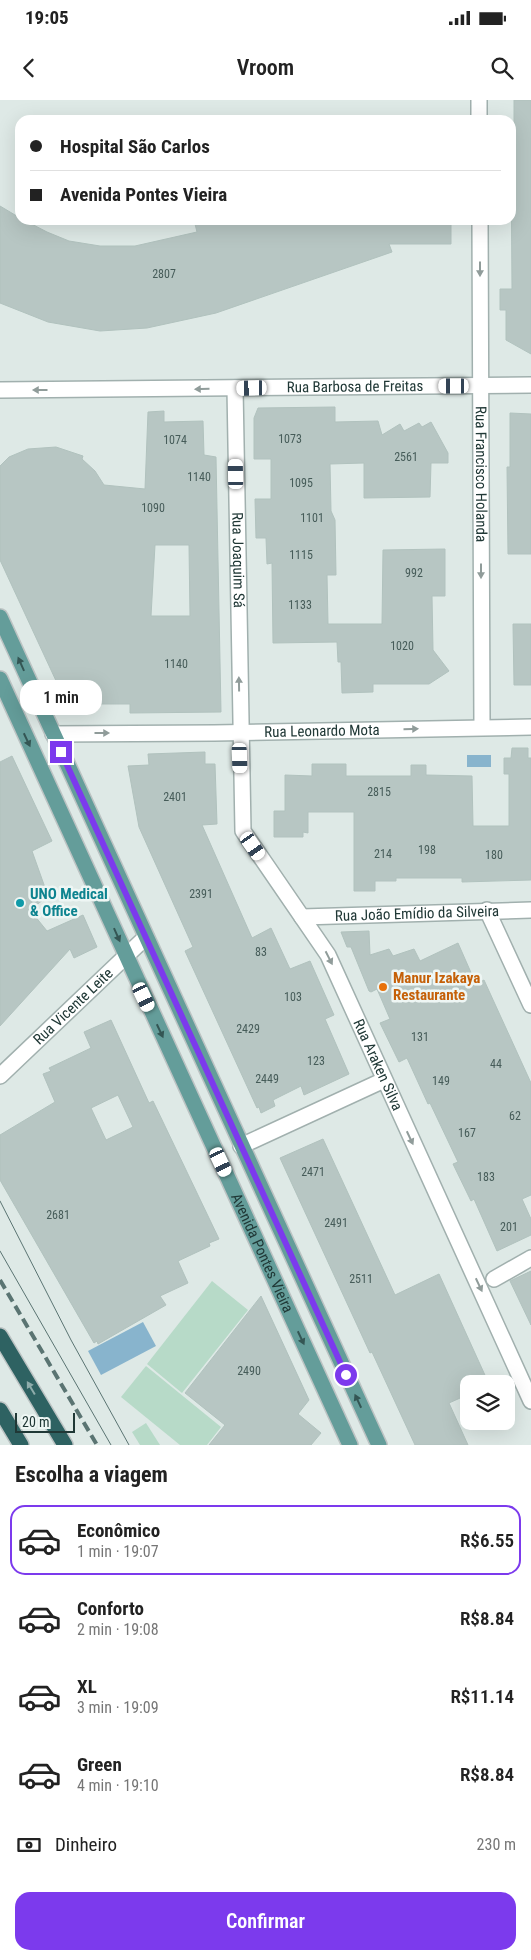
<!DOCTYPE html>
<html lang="pt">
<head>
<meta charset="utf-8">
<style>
  :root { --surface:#fff; --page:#f6f6f6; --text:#222; --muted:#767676; --line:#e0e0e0; --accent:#7c3aed }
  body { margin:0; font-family:"Roboto Condensed",sans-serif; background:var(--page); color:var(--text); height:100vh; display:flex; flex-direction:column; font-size:19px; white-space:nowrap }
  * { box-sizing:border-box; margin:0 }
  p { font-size:16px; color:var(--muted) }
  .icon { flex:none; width:28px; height:28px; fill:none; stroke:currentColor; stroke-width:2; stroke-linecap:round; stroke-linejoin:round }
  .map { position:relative; height:1345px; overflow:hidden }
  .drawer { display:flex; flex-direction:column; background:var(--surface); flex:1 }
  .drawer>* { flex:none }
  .guide { position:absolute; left:15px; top:15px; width:501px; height:110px; border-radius:15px; box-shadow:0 5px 20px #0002; display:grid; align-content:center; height:110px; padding:0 15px; background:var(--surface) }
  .tools { position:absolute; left:460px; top:1275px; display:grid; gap:10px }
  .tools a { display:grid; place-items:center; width:55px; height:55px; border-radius:10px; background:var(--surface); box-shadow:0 5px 20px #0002; font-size:25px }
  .scale { position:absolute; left:15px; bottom:12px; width:60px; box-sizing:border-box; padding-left:5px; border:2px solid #203836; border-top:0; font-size:14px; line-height:18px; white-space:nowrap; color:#203836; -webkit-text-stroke:4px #eef6f4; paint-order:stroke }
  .end { position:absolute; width:22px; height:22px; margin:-11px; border:6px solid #7c3aed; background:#fff; box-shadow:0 0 0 2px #fff }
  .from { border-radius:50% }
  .bubble { position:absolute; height:35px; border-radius:15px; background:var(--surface); box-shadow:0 5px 20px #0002; font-size:16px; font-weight:600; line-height:35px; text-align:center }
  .car { position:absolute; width:15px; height:30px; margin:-15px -8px; border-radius:6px; box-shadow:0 0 4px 1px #0007; background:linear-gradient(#fff 24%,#345 0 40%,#fff 0 76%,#345 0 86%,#fff 0) }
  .guide b { display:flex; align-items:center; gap:18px; height:48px; font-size:19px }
  .guide b+b { border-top:1px solid var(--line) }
  .guide i { width:12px; height:12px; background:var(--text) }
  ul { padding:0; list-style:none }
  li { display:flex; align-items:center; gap:15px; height:70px; margin:0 10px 8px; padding:0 5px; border:2px solid transparent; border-radius:15px }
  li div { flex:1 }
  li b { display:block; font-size:19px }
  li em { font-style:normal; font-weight:600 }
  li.current { border-color:var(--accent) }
  li>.icon { width:45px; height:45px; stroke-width:1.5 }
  h2 { padding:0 15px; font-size:22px; line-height:60px }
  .pay { display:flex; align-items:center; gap:12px; height:55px; padding:0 15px; font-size:19px }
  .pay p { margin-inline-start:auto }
  .cta { display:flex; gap:10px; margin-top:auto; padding:10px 15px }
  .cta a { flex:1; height:58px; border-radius:15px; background:var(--accent); color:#fff; font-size:20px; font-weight:600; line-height:58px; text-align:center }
  .status { display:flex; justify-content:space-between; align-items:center; height:35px; padding:0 25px; background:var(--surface); direction:ltr }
  .status svg { height:14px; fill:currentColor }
  header { display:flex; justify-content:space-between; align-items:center; height:65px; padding:0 15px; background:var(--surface); font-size:22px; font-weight:600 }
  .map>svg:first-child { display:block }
</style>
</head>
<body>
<div class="status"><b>19:05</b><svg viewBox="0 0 49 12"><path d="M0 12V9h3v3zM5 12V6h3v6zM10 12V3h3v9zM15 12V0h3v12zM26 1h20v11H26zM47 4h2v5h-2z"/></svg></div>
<header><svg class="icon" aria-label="back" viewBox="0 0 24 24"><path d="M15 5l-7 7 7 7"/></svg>Vroom<svg class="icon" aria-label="search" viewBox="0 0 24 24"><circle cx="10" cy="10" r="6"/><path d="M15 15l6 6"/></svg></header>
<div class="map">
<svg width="531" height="1345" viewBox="0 0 531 1345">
  <rect width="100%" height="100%" fill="#dee9e6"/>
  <!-- green -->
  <g fill="#b7dac8">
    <polygon points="212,1181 248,1210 182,1293 147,1264"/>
    <polygon points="146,1266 221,1327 207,1345 180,1345 121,1297"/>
    <polygon points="146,1323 160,1345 140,1345 132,1332"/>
  </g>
  <!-- water -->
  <g fill="#88b4cd">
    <rect x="467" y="655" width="24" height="12"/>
    <polygon points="143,1222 156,1246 101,1275 88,1251"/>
  </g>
  <!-- building -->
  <g fill="#b7c6c3" stroke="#b1c2be" fill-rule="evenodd">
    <polygon points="514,0 531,0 531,254 506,240 506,210 500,210 500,189 512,189 511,49 514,43"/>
    <polygon points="0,106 20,118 20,120 24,120 47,132 69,141 100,146 135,146 197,132 194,120 451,120 451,144 389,144 392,152 216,213 147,228 100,231 48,222 0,203"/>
    <polygon points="335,307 335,322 378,321 382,335 400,324 404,331 406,330 419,323 422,327 431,322 448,353 448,363 431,363 430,397 364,398 364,363 330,364 331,411 335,420 336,475 327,475 328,524 382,524 383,450 445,449 445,496 432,496 433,550 449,571 429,584 373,584 373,592 342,593 341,562 338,562 337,542 273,543 272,463 267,464 266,438 256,438 255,399 271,399 271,359 254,359 254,318 258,308"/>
    <path d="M164 311V322L203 321 204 355 216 357 221 612 130 613V604H73L64 598 0 460V366L9 357 28 349 56 347 83 356 82 359 95 371 104 385 145 389 148 312ZM155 445H189L190 516H151Z"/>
    <polygon points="510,313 531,314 531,454 508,454 507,367 510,367"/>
    <polygon points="513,524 531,524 531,585 514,585"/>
    <polygon points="512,648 528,648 528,658 531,658 531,780 462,782 462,778 396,778 396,781 375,781 375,791 354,791 354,712 308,712 308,733 303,732 303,737 274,737 274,711 285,711 285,675 312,676 312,664 346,664 346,676 411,676 411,665 426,665 426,675 472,676 473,726 509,726 509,674 504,674 504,658 511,658"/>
    <polygon points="205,652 205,664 215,664 217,724 202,725 252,838 271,828 290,869 310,861 334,915 325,919 349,974 304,995 301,986 273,1000 275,1006 261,1013 259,1007 257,1008 185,851 193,847 139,727 128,666 149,665 148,654"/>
    <polygon points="12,656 52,741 32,751 48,796 30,810 47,831 83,815 97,847 74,858 70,849 0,926 0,662"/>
    <polygon points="369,831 370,855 389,849 393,856 414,849 420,861 458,843 476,884 484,880 531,983 531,1095 522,1099 531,1119 531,1135 497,1151 474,1099 471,1101 453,1064 458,1062 430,1003 428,1004 407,958 399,962 380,923 390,919 377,889 371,892 369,891 351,847 347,847 341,832"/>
    <path d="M111 920 149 1003 153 1001 219 1139 209 1143 210 1146 178 1161 188 1183 160 1196 166 1205 98 1244 97 1241 94 1243 0 1080V1035L55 1002 43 974 51 971 49 968 91 948 84 932ZM118 995 133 1027 106 1040 91 1008Z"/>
    <polygon points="323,1039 395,1195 439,1174 489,1284 469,1284 469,1294 449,1303 468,1345 415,1345 372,1252 370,1253 280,1058"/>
    <polygon points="531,1171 531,1225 510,1181"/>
    <polygon points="261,1196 309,1300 298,1314 321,1333 311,1345 209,1345 225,1325 185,1293"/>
  </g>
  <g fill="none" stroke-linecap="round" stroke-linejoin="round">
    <!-- minor casing -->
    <g stroke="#a1b0ae" stroke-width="18">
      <g id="minor">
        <polyline points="479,0 479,20"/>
        <path id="s1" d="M480 120 482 627"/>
        <path id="s2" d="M235 288 243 731 328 855 531 1301"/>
        <path id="s3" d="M0 290 531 285"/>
        <path id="s4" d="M53 634 214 633 531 627"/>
        <polyline points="487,810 531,905"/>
        <path id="s5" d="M302 817 531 810"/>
        <path id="s6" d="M0 976 146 837"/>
        <polyline points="241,1046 384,980"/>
        <polyline points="494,1179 531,1158"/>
      </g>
    </g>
    <!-- major casing -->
    <g stroke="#bcc3c3" stroke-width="18">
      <g id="major">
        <polyline points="0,517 379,1345"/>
        <path id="s7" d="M0 579 350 1345"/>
      </g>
    </g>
    <!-- highway casing -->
    <g stroke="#bcc3c3" stroke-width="18">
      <g id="highway">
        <polyline points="0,1236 65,1345"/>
        <polyline points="0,1310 21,1345"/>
      </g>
    </g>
    <!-- minor -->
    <use href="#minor" stroke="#fff" stroke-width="15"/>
    <!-- major -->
    <use href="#major" stroke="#649d9a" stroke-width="15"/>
    <!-- highway -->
    <use href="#highway" stroke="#2e6262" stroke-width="15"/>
    <!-- tram -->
    <g stroke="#5a7472" stroke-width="1">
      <polyline points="0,1101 71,1240 129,1345"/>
      <polyline points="0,1151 111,1345"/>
    </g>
    <!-- rail -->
    <polyline stroke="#5a7472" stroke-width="4" stroke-dasharray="10 5" stroke-linecap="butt" points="0,1180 97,1345"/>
  </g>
  <!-- one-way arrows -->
  <defs><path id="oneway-solid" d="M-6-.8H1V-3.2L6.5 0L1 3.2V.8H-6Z" transform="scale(1.25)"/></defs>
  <g fill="#909c9a">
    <use href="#oneway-solid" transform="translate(480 169) rotate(90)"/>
    <use href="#oneway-solid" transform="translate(202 289) rotate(179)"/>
    <use href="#oneway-solid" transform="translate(40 290) rotate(180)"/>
    <use href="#oneway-solid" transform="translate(481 471) rotate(90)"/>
    <use href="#oneway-solid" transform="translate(239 584) rotate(-91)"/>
    <use href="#oneway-solid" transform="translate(411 629) rotate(-1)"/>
    <use href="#oneway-solid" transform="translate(102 633)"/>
    <use href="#oneway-solid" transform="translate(329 858) rotate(63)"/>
    <use href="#oneway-solid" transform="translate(410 1038) rotate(65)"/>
    <use href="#oneway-solid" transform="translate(479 1185) rotate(65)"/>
  </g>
  <g fill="#345654">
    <use href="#oneway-solid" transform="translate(21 564) rotate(-114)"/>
    <use href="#oneway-solid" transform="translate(27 640) rotate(65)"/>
    <use href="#oneway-solid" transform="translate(117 835) rotate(66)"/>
    <use href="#oneway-solid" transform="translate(160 931) rotate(65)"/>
    <use href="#oneway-solid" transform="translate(301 1238) rotate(65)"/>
    <use href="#oneway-solid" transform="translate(358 1301) rotate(-115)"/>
  </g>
  <use fill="#8eacab" href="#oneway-solid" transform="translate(31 1288) rotate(-121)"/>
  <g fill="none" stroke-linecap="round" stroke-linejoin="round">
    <!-- route -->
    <polyline stroke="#7c3aed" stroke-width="6" points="61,652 346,1275"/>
  </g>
  <!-- markers -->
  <circle fill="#0f9aa8" stroke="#eef6f4" stroke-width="2" cx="20" cy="803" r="5"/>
  <circle fill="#e8710a" stroke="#eef6f4" stroke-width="2" cx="383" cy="887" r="5"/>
  <g text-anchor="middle" stroke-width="5" stroke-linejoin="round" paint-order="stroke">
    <!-- number labels -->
    <g font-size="12" fill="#465c59">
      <text x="164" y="178">2807</text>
      <text x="290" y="343">1073</text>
      <text x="175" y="344">1074</text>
      <text x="406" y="361">2561</text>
      <text x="199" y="381">1140</text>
      <text x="301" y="387">1095</text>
      <text x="153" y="412">1090</text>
      <text x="312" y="422">1101</text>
      <text x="301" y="459">1115</text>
      <text x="414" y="477">992</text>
      <text x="300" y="509">1133</text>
      <text x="402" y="550">1020</text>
      <text x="176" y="568">1140</text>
      <text x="379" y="696">2815</text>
      <text x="175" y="701">2401</text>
      <text x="427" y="754">198</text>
      <text x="383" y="758">214</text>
      <text x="494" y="759">180</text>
      <text x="201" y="798">2391</text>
      <text x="261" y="856">83</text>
      <text x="293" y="901">103</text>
      <text x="248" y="933">2429</text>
      <text x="420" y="941">131</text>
      <text x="316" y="965">123</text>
      <text x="496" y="968">44</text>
      <text x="267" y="983">2449</text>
      <text x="441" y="985">149</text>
      <text x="515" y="1020">62</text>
      <text x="467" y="1037">167</text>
      <text x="313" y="1076">2471</text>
      <text x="486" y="1081">183</text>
      <text x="58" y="1119">2681</text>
      <text x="336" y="1127">2491</text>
      <text x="509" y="1131">201</text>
      <text x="361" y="1183">2511</text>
      <text x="249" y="1275">2490</text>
    </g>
    <!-- street labels -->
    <g font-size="15" fill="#203836" stroke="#eef6f4">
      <text dy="5" stroke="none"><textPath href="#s3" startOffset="355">Rua Barbosa de Freitas</textPath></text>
      <text dy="5" stroke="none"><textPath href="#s1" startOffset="254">Rua Francisco Holanda</textPath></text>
      <text dy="5" stroke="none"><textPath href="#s2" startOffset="172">Rua Joaquim Sá</textPath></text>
      <text dy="5" stroke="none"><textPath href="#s4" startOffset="269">Rua Leonardo Mota</textPath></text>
      <text dy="5" stroke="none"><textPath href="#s5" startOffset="115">Rua João Emídio da Silveira</textPath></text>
      <text dy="5" stroke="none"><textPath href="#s6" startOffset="101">Rua Vicente Leite</textPath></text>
      <text dy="5" stroke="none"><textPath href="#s2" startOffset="714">Rua Araken Silva</textPath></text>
      <text dy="5" stroke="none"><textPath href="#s7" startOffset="631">Avenida Pontes Vieira</textPath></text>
    </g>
    <!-- culture labels -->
    <g font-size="15" font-weight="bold" fill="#0d838f" stroke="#eef6f4" text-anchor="start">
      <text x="30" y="799">UNO Medical<tspan x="30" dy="17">&amp; Office</tspan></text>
    </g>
    <!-- food labels -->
    <g font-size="15" font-weight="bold" fill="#c56008" stroke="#eef6f4" text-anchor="start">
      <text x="393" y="883">Manur Izakaya<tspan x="393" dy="17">Restaurante</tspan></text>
    </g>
  </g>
</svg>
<div class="tools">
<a><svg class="icon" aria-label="layers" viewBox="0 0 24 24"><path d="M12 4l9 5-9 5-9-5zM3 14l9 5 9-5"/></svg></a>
</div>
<div class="scale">20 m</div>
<i class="end from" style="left:346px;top:1275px"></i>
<i class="end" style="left:61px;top:652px"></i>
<div class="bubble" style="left:20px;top:580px;width:82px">1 min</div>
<i class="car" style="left:454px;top:286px;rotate:270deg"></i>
<i class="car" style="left:252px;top:288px;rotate:269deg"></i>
<i class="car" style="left:236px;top:374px;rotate:359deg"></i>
<i class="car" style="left:240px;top:658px;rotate:178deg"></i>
<i class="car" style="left:253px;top:746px;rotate:145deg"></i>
<i class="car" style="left:144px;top:897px;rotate:155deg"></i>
<i class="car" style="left:221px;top:1062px;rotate:155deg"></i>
<div class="guide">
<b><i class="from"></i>Hospital São Carlos</b>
<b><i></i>Avenida Pontes Vieira</b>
</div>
</div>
<section class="drawer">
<h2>Escolha a viagem</h2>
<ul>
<li class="current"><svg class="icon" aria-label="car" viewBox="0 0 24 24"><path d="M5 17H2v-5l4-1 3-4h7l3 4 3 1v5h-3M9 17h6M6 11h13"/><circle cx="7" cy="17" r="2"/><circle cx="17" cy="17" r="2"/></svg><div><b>Econômico</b><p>1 min · 19:07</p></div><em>R$6.55</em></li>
<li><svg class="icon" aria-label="car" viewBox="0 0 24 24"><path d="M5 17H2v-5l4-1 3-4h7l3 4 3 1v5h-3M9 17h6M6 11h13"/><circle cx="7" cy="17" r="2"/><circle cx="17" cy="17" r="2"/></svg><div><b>Conforto</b><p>2 min · 19:08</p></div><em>R$8.84</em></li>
<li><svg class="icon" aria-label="car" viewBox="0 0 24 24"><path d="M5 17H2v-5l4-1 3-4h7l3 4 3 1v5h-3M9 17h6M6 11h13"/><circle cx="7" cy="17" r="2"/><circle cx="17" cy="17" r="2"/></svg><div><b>XL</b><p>3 min · 19:09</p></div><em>R$11.14</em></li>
<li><svg class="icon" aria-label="car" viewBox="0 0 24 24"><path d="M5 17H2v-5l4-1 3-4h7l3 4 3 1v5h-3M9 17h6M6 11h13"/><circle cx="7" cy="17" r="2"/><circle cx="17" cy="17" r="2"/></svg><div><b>Green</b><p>4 min · 19:10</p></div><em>R$8.84</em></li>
</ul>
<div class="pay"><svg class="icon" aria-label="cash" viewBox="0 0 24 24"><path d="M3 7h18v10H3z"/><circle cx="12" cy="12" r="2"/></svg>Dinheiro<p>230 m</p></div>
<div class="cta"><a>Confirmar</a></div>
</section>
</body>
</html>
